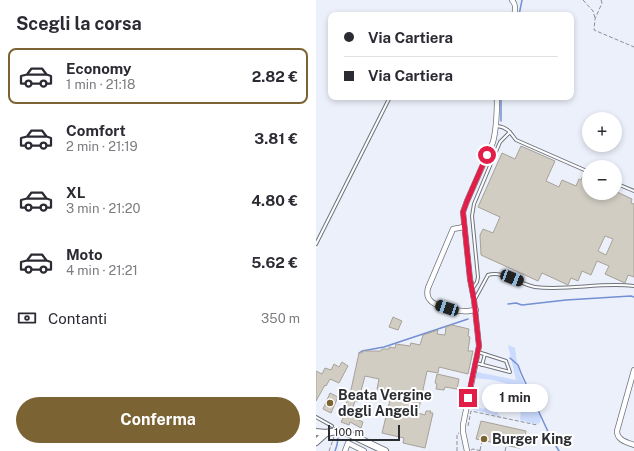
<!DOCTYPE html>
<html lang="it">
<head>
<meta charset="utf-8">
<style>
  :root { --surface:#fff; --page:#f7f7f7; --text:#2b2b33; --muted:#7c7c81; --line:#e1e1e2; --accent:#7c6334 }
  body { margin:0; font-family:"Public Sans",sans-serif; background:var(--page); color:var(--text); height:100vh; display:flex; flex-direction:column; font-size:15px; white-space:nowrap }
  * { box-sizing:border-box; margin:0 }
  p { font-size:13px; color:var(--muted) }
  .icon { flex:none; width:22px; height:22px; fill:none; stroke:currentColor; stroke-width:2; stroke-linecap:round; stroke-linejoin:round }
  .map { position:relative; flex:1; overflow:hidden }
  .panel { display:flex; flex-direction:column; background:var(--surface); width:316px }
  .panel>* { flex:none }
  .hud { position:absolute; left:12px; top:12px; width:246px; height:88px; border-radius:8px; box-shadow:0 2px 6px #0003; display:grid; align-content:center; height:88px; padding:0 16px; background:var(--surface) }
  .controls { position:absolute; left:266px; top:112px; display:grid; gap:8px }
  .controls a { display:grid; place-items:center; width:40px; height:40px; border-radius:50%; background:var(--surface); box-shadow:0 2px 6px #0003; font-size:20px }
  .scale { position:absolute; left:12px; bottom:10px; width:72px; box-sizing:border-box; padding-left:4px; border:2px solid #2a2c30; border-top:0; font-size:11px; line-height:14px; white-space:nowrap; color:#2a2c30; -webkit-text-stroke:3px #fff; paint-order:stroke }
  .end { position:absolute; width:18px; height:18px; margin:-9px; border:5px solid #e11d48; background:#fff; box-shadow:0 0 0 2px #fff }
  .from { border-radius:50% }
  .bubble { position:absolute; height:28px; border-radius:14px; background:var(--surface); box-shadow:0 2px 6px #0003; font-size:13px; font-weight:700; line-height:28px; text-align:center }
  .car { position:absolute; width:12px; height:24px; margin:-12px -6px; border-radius:5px; box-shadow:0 0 3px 1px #0007; background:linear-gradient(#222 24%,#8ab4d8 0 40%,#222 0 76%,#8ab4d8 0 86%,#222 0) }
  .hud b { display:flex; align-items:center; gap:14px; height:38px; font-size:15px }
  .hud b+b { border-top:1px solid var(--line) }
  .hud i { width:10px; height:10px; background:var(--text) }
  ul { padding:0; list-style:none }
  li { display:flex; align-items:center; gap:12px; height:56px; margin:0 8px 6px; padding:0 8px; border:2px solid transparent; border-radius:8px }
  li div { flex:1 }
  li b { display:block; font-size:15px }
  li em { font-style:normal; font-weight:700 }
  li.on { border-color:var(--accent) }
  li>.icon { width:36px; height:36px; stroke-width:1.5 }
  h2 { padding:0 16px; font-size:18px; line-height:48px }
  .pay { display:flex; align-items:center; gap:10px; height:44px; padding:0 16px; font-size:15px }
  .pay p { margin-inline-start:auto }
  .action { display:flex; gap:8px; margin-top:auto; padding:8px 16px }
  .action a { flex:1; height:46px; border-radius:24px; background:var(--accent); color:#fff; font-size:16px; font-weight:700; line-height:46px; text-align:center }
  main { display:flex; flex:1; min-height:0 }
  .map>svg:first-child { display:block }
</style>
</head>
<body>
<main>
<section class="panel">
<h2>Scegli la corsa</h2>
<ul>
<li class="on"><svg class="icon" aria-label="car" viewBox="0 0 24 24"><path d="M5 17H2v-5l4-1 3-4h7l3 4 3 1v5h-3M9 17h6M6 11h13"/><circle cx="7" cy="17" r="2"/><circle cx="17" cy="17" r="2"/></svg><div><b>Economy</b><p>1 min · 21:18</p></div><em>2.82 €</em></li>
<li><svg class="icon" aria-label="car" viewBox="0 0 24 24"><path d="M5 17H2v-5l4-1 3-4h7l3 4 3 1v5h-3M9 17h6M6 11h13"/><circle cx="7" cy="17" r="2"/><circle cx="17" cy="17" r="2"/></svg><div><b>Comfort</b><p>2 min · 21:19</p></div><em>3.81 €</em></li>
<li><svg class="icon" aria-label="car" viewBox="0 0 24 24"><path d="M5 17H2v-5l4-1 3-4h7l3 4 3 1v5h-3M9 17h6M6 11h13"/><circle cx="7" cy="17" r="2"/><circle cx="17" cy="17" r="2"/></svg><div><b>XL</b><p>3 min · 21:20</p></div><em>4.80 €</em></li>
<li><svg class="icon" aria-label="car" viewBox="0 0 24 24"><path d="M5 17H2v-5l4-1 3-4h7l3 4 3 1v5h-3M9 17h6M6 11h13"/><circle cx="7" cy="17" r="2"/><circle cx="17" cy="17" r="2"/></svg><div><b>Moto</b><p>4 min · 21:21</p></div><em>5.62 €</em></li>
</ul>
<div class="pay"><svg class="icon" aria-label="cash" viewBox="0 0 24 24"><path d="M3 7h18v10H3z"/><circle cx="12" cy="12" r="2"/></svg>Contanti<p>350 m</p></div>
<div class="action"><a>Conferma</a></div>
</section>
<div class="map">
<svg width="318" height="451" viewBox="0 0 318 451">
  <rect width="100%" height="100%" fill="#ebf0fb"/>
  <!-- green -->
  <g fill="#cbdbfd">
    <polygon points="192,345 199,348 201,363 204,375 210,387 225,416 224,423 220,424 204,420 206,399 200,386 177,380 159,378 161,372 200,380"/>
    <polygon points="155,404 161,404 162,407 167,409 170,407 174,405 181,410 183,416 154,409"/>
  </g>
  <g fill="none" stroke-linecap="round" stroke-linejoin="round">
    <!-- stream -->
    <g stroke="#7390d3" stroke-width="1.5">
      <polyline points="203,15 206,0"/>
      <polyline points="185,121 185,97"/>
      <polyline points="192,304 200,303 206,305 250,300 315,296 318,297"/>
      <polyline points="43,353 46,351 68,347 152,319"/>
      <polyline points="194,358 202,365 205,373 234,436 243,451"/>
      <polyline points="19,451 21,445 22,438"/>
    </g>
  </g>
  <!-- building -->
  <g fill="#d2cdc3" stroke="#a7a298" fill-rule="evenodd">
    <path d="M205 146 239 161 230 181 243 187 246 180 260 186 263 179 265 180 267 176 273 179V193H299V191L316 199 315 203 318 204V277L312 275 309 283 289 274 293 266 281 261 275 275 266 271 262 281 255 278 252 285 226 273 222 281 165 255 164 235 167 229 177 233 184 217 162 207 186 153 199 159ZM289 236 297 239 290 255 282 251Z"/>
    <polygon points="77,317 86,321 82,330 73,327"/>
    <polygon points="136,325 153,329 152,336 154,337 152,351 157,351 152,374 123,367 122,373 111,371 102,413 109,415 110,411 115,411 114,413 117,413 109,448 87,443 88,438 66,433 76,392 61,389 63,379 49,376 42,402 39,401 37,407 33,406 30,412 37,415 36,417 47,422 45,428 34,422 33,425 25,422 28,416 26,415 26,414 32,398 33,399 43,353 46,353 47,351 65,351 66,349 73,349 73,347 79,348 80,344 94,346 95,343 104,345 107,335 122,330 121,334 129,335 130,327"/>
    <polygon points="26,362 32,366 23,383 14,379 10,386 9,385 0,401 0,371 6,374 9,368 15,370 18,364 23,367"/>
    <polygon points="121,374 143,379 141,389 129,387 128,390 120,389 121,384 119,383"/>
    <polygon points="14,393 22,397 15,413 7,409"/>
    <polygon points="165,421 210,431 207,446 203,448 160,439"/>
  </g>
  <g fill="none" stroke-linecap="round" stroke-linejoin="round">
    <!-- lane casing -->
    <g stroke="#6f737c" stroke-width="4">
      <g id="lane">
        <path d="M181 126C191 127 194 132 200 140L273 172"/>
        <polyline points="299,183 318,191"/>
        <polyline points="0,244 74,97"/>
        <polyline points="157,288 161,282 162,277 156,216 158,204 184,142 194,132"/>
        <path d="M159 299 172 275C186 270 205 285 219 287 252 291 285 282 318 286"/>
        <polyline points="160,363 194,372 190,361 162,352"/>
        <polyline points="166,365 169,354"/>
        <polyline points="0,417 16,426"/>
      </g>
    </g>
    <!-- street casing -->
    <g stroke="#6f737c" stroke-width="6">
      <g id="street">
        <path d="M196 0C200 5 200 9 198 15"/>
        <path d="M148 227 137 229 112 288C111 292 111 297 114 300 118 306 140 311 147 311 151 312 155 310 160 310"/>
        <path d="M318 370 301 431C301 440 310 442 318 445"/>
        <polyline points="29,451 32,443 48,451"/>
        <path d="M151 451 147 432V425L163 346 158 300 154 279 147 212 151 201 177 142C181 127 181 112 181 97"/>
      </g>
    </g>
    <!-- secondary casing -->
    <g stroke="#6f737c" stroke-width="8">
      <g id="secondary">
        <polyline points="0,432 10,433 21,431 29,432 69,451"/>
        <polyline points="0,442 10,433"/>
      </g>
    </g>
    <!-- path -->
    <g stroke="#8c9097" stroke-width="1" stroke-dasharray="4 2" stroke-linecap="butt">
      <polyline points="267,0 277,11 279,18"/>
      <polyline points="285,0 286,3 279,19 278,30 318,47"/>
      <polyline points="152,426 155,411 221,425"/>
      <polyline points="155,450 157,449 166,451"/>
      <polyline points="164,450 166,442"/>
      <polyline points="13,451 18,437"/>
      <polyline points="141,451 141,434 143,433"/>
      <polyline points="189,451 190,447"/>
    </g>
    <!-- lane -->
    <use href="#lane" stroke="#fff" stroke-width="2"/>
    <!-- street -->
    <use href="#street" stroke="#fff" stroke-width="4.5"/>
    <!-- secondary -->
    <use href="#secondary" stroke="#fff" stroke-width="6"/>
  </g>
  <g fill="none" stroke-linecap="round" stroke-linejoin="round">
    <!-- route -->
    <polyline stroke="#e11d48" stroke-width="5" points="152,398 163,346 158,300 154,279 147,212 151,201 171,155"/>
  </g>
  <!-- markers -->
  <g fill="#7c6334" stroke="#fff" stroke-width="1.5">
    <circle cx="14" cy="403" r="4"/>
    <circle cx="168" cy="439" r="4"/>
  </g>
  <g text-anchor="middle" stroke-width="4" stroke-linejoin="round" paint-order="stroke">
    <!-- poi labels -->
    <g font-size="14" font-weight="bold" fill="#2a2c30" stroke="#fff" text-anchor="start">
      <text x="22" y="400">Beata Vergine<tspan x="22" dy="16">degli Angeli</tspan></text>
      <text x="176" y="444">Burger King</text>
    </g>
  </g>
</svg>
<div class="controls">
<a>+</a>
<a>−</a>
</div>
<div class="scale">100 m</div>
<i class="end from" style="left:171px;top:155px"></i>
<i class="end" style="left:152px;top:398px"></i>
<div class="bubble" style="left:166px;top:384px;width:66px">1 min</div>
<i class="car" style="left:196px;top:278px;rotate:111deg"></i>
<i class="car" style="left:131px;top:308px;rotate:288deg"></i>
<div class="hud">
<b><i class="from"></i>Via Cartiera</b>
<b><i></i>Via Cartiera</b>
</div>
</div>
</main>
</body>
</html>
